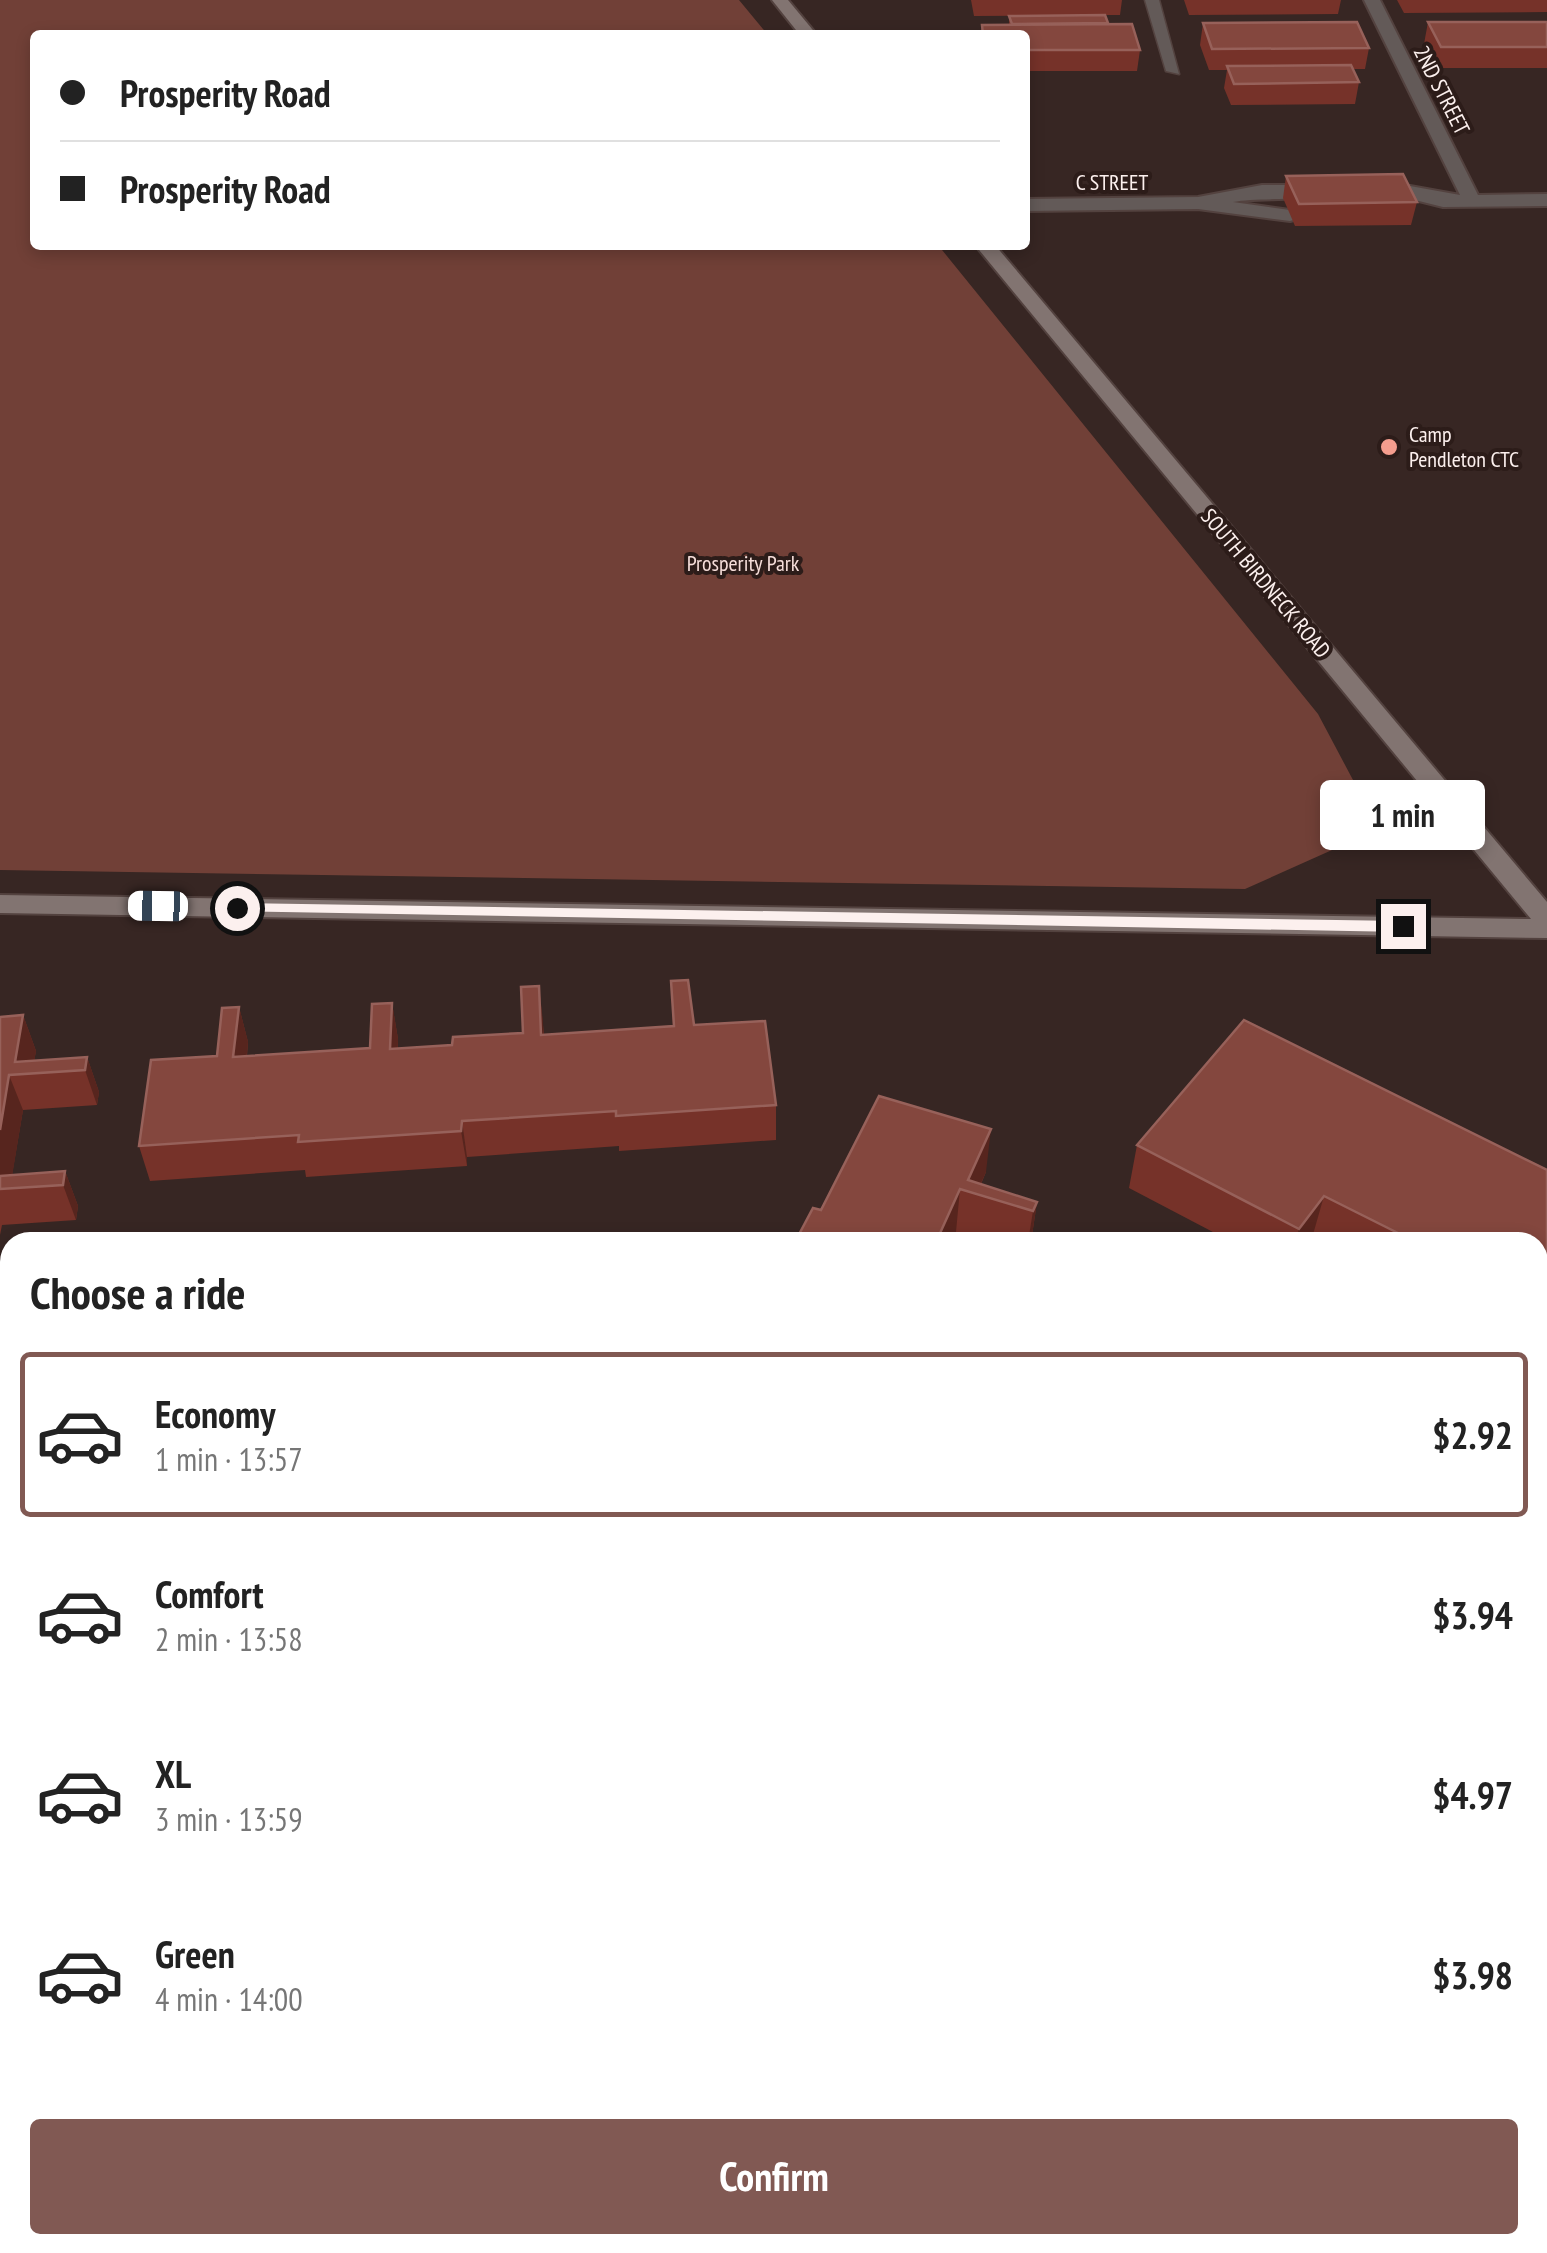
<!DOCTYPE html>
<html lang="en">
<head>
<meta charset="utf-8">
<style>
  :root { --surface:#fff; --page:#f2f2f2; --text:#222; --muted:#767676; --line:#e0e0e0; --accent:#815953 }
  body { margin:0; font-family:"PT Sans Narrow",sans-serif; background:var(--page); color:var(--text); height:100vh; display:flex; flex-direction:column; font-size:38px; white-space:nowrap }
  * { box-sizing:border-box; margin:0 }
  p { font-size:32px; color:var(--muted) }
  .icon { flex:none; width:55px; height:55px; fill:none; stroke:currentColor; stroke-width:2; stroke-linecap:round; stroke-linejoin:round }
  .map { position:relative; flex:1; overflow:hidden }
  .details { position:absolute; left:0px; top:1232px; width:1548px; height:1022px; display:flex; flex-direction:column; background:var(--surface); border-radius:30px 30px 0 0; box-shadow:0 5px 15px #0003 }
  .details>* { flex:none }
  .banner { position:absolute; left:30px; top:30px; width:1000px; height:220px; border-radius:10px; box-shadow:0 5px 15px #0003; display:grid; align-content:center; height:220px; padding:0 30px; background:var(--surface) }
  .end { position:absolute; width:45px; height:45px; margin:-22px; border:12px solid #fcf0ee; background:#111; box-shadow:0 0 0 5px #111 }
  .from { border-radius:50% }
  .bubble { position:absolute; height:70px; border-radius:10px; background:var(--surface); box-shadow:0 5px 15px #0003; font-size:32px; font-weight:800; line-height:70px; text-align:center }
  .car { position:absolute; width:30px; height:60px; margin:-30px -15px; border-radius:12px; box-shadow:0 0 8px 2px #0007; background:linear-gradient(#fff 24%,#345 0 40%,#fff 0 76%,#345 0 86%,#fff 0) }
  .banner b { display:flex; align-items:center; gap:35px; height:95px; font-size:38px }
  .banner b+b { border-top:2px solid var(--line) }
  .banner i { width:25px; height:25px; background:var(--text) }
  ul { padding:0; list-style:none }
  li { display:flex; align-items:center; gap:30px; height:165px; margin:0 20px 15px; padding:0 10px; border:5px solid transparent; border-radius:10px }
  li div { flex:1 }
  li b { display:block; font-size:38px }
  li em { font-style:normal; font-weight:800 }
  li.current { border-color:var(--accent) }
  li>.icon { width:90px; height:90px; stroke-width:1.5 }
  h2 { padding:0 30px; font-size:45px; line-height:120px }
  .cta { display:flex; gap:20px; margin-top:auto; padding:20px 30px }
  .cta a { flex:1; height:115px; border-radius:10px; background:var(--accent); color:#fff; font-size:40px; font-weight:800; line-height:115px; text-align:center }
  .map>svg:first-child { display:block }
</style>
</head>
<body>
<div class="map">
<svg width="1547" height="2253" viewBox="0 0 1547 2253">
  <rect width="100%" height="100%" fill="#372623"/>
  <!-- green -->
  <polygon fill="#714037" points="0,0 739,0 768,35 35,35 35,245 938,245 1318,714 1379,829 1245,889 0,870"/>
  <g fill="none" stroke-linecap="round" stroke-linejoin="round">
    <!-- lane casing -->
    <g stroke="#53423f" stroke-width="3">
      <polygon id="lane" points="1145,0 1159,0 1179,74 1166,71"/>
    </g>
    <!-- street casing -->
    <g stroke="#53423f" stroke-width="4">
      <g id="street">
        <polygon points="1364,0 1380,0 1478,195 1547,194 1547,206 1443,207 1399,196 1369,194 1369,186 1399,184 1460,195"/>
        <path d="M1262 185H1324L1333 191C1318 202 1257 197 1233 202L1297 211V219L1290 221 1198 209 1025 211V199L1198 197Z"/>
        <polygon points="1547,1822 1547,1866 1538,1870 1538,1826"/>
        <polygon points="1538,2183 1547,2184 1547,2228 1538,2226"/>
        <polygon points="1035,2245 1079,2245 1078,2253 1034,2253"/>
      </g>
    </g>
    <!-- secondary casing -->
    <g stroke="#53423f" stroke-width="4">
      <g id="secondary">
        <polygon points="772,0 788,0 817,35 800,35"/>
        <polygon points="975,245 995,245 1547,902 1547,938 0,913 0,895 1531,919"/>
      </g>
    </g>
    <!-- lane -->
    <use href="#lane" fill="#635a58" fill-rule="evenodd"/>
    <!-- street -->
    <use href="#street" fill="#635a58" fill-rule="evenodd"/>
    <!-- secondary -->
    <use href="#secondary" fill="#827471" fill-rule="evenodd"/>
  </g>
  <!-- wall -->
  <g fill="#763229">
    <polygon points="971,0 1122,0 1120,15 1105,15 1107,25 1140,50 1137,71 1025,71 1025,35 981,35 982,25 1009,25 1009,16 1100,15 974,16"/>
    <polygon points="1184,0 1341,0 1338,14 1189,15"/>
    <polygon points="1397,0 1547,0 1547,12 1404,13"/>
    <polygon points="1428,22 1547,22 1547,68 1436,68 1424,44"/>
    <polygon points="1203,23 1369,48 1365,69 1353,69 1359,82 1355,104 1231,105 1224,88 1227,70 1209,70 1200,45"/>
    <polygon points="1286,176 1417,202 1411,225 1295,226 1283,198"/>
    <polygon points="671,981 694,1025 776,1105 776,1140 619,1151 619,1146 467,1157 467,1166 306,1177 305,1170 150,1181 139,1146 217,1056 239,1007 248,1042 247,1056 370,1048 392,1003 398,1039 398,1049 452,1045 523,1033 539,986 544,1035 673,1027"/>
    <polygon points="23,1015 36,1051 34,1061 87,1057 99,1092 97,1105 23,1110 12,1175 65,1171 78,1206 76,1220 2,1225 0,1235 0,1017"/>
    <polygon points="1137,1145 1547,1170 1547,1412 1538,1407 1538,1242 1320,1242 1312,1238 1309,1242 1232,1242 1129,1188"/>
    <polygon points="986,1172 981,1184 1037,1202 1031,1242 990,1242 956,1232 952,1242 795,1242 821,1210"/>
    <polygon points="10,1300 10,1358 8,1353 0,1353 0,1301"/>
    <polygon points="402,2245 445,2245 439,2253 405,2253"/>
    <polygon points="548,2245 834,2245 833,2253 550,2253"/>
  </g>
  <!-- shaded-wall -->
  <g fill="#57251e">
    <polygon points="539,986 543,1021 545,1070 541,1035"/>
    <polygon points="392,1003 398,1039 397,1084 390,1049"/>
    <polygon points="239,1007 248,1042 243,1092 233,1057"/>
    <polygon points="23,1015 36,1051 32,1074 15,1062"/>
    <polygon points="87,1057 99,1092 97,1105 85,1070"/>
    <polygon points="9,1075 23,1110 10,1189 0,1189 0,1130"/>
    <polygon points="462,1121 467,1157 467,1166 461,1131"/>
    <polygon points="991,1129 986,1172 976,1194 968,1180"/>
    <polygon points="65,1171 78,1206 76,1220 63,1185"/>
    <polygon points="960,1189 956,1232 952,1242 936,1242"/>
    <polygon points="1324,1196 1312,1238 1309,1242 1295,1242 1299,1229"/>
    <polygon points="1037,1202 1031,1242 1028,1242 1033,1211"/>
    <polygon points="1547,1576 1547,1596 1538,1605 1538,1586"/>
    <polygon points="0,1600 4,1609 0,1619"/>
    <polygon points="420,2245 445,2245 439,2253 415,2253"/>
    <polygon points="829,2245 834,2245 833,2253 824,2253"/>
  </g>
  <!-- building -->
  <g fill="#84473e" stroke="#97615a" stroke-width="2.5">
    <polygon points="1105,15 1108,23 1012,24 1009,16"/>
    <polygon points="1357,22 1369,48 1212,49 1203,23"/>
    <polygon points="1428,22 1547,22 1547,47 1441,47"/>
    <polygon points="1132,24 1140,50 1025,50 1025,35 983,35 982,25"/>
    <polygon points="1351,65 1359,82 1234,84 1227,66"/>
    <polygon points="1403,174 1417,202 1299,204 1286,176"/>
    <polygon points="688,980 694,1025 765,1021 776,1105 616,1116 616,1111 462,1121 461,1131 298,1142 299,1135 139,1146 151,1060 217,1056 222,1008 239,1007 233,1057 370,1048 372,1004 392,1003 390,1049 452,1045 453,1037 523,1033 521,987 539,986 541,1035 674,1026 671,981"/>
    <polygon points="23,1015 15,1062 87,1057 85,1070 9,1075 0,1130 0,1017"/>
    <polygon points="1244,1020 1547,1170 1547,1361 1538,1356 1538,1242 1416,1242 1324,1196 1299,1229 1137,1145"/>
    <polygon points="879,1096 991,1129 968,1180 1037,1202 1033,1211 960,1189 936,1242 795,1242 813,1208 821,1210"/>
    <polygon points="65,1171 63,1185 0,1189 0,1176"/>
    <polygon points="10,1300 10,1332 0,1333 0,1301"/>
    <polygon points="1538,1433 1547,1440 1547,1576 1538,1586"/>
    <polygon points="10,1624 10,1642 6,1642"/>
    <polygon points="407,2245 420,2245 414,2252"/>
    <polygon points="551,2245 829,2245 824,2253 561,2253"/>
  </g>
  <!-- route -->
  <polygon fill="#fcf0ee" points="237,903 1403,921 1410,926 1403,932 232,911 232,904"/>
  <!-- markers -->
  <circle fill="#f59d8e" stroke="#2c1c19" stroke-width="4" cx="1389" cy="447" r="10"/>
  <g text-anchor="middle" stroke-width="8" stroke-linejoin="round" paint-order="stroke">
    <!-- far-street labels -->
    <g font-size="22" fill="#fcf0ee" stroke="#2c1c19">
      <text transform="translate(1442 90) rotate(63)" y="8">2ND STREET</text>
      <text x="1112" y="190">C STREET</text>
      <text transform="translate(1266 583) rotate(50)" y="8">SOUTH BIRDNECK ROAD</text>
    </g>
    <!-- far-poi labels -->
    <g font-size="22" fill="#fcf0ee" stroke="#2c1c19" text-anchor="start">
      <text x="1409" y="442">Camp<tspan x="1409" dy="25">Pendleton CTC</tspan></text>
    </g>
    <!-- far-park labels -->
    <g font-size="22" fill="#f5ddd9" stroke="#2c1c19">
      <text x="743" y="571">Prosperity Park</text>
    </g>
  </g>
</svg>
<i class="end from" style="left:237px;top:908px"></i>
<i class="end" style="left:1403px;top:926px"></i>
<div class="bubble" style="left:1320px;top:780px;width:165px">1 min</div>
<i class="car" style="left:158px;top:906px;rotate:271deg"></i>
<div class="banner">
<b><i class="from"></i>Prosperity Road</b>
<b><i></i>Prosperity Road</b>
</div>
<section class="details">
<h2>Choose a ride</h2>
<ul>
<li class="current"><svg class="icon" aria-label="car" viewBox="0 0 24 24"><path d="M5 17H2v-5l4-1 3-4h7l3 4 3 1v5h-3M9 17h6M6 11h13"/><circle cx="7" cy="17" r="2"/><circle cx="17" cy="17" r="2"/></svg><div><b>Economy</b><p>1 min · 13:57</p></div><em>$2.92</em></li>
<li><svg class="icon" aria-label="car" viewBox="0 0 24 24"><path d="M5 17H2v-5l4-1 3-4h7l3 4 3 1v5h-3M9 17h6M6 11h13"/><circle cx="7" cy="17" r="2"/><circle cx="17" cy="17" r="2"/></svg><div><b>Comfort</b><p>2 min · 13:58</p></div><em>$3.94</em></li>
<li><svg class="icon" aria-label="car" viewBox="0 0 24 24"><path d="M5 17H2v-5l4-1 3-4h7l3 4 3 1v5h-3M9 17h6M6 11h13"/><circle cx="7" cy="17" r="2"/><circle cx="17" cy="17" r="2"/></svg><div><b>XL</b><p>3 min · 13:59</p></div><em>$4.97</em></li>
<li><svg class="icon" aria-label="car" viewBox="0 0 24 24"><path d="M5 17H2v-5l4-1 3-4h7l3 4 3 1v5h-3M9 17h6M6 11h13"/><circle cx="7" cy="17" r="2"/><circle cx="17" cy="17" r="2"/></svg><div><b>Green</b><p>4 min · 14:00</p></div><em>$3.98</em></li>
</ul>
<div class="cta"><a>Confirm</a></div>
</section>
</div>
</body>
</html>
